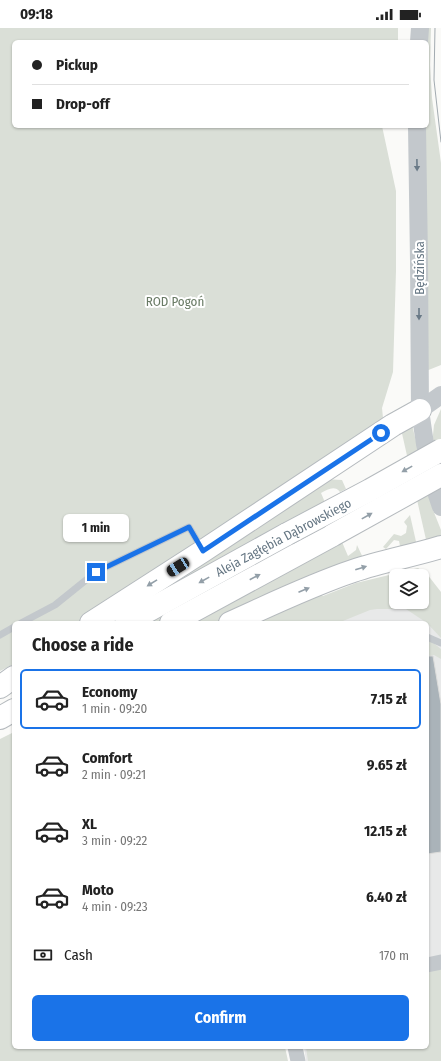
<!DOCTYPE html>
<html lang="en">
<head>
<meta charset="utf-8">
<style>
  :root { --surface:#fff; --page:#f2f2f2; --text:#222; --muted:#767676; --line:#e0e0e0; --accent:#1a73e8 }
  body { margin:0; font-family:"Fira Sans Condensed",sans-serif; background:var(--page); color:var(--text); height:100vh; display:flex; flex-direction:column; font-size:15px; white-space:nowrap }
  * { box-sizing:border-box; margin:0 }
  p { font-size:13px; color:var(--muted) }
  .icon { flex:none; width:22px; height:22px; fill:none; stroke:currentColor; stroke-width:2; stroke-linecap:round; stroke-linejoin:round }
  .map { position:relative; flex:1; overflow:hidden }
  .side { position:absolute; left:12px; top:593px; width:417px; height:428px; display:flex; flex-direction:column; background:var(--surface); border-radius:6px; box-shadow:0 1px 3px #0004 }
  .side>* { flex:none }
  .banner { position:absolute; left:12px; top:12px; width:417px; height:88px; border-radius:6px; box-shadow:0 1px 3px #0004; display:grid; align-content:center; height:88px; padding:0 20px; background:var(--surface) }
  .fabs { position:absolute; left:389px; top:541px; display:grid; gap:8px }
  .fabs a { display:grid; place-items:center; width:40px; height:40px; border-radius:6px; background:var(--surface); box-shadow:0 1px 3px #0004; font-size:20px }
  .end { position:absolute; width:18px; height:18px; margin:-9px; border:5px solid #1a73e8; background:#fff; box-shadow:0 0 0 2px #fff }
  .from { border-radius:50% }
  .bubble { position:absolute; height:28px; border-radius:6px; background:var(--surface); box-shadow:0 1px 3px #0004; font-size:13px; font-weight:700; line-height:28px; text-align:center }
  .car { position:absolute; width:12px; height:24px; margin:-12px -6px; border-radius:5px; box-shadow:0 0 3px 1px #0007; background:linear-gradient(#222 24%,#8ab4d8 0 40%,#222 0 76%,#8ab4d8 0 86%,#222 0) }
  .banner b { display:flex; align-items:center; gap:14px; height:38px; font-size:15px }
  .banner b+b { border-top:1px solid var(--line) }
  .banner i { width:10px; height:10px; background:var(--text) }
  ul { padding:0; list-style:none }
  li { display:flex; align-items:center; gap:12px; height:60px; margin:0 8px 6px; padding:0 12px; border:2px solid transparent; border-radius:6px }
  li div { flex:1 }
  li b { display:block; font-size:15px }
  li em { font-style:normal; font-weight:700 }
  li.active { border-color:var(--accent) }
  li>.icon { width:36px; height:36px; stroke-width:1.5 }
  h2 { padding:0 20px; font-size:18px; line-height:48px }
  .pay { display:flex; align-items:center; gap:10px; height:44px; padding:0 20px; font-size:15px }
  .pay p { margin-inline-start:auto }
  .primary-button { display:flex; gap:8px; margin-top:auto; padding:8px 20px }
  .primary-button a { flex:1; height:46px; border-radius:6px; background:var(--accent); color:#fff; font-size:16px; font-weight:700; line-height:46px; text-align:center }
  .status { display:flex; justify-content:space-between; align-items:center; height:28px; padding:0 20px; background:var(--surface); direction:ltr }
  .status svg { height:11px; fill:currentColor }
  .map>svg:first-child { display:block }
</style>
</head>
<body>
<div class="status"><b>09:18</b><svg viewBox="0 0 49 12"><path d="M0 12V9h3v3zM5 12V6h3v6zM10 12V3h3v9zM15 12V0h3v12zM26 1h20v11H26zM47 4h2v5h-2z"/></svg></div>
<div class="map">
<svg width="441" height="1033" viewBox="0 0 441 1033">
  <rect width="100%" height="100%" fill="#fafaf8"/>
  <!-- built -->
  <polygon fill="#e8e9e9" points="373,576 441,577 441,1033 306,1033 304,1019 427,1019 427,595 329,595"/>
  <!-- green -->
  <g fill="#dadfd7" fill-rule="evenodd">
    <polygon points="0,0 398,0 398,14 14,14 14,98 382,98 396,163 396,243 393,344 382,380 383,390 76,595 14,595 14,636 0,643"/>
    <polygon points="428,0 431,0 430,37 432,70 441,135 441,337 426,343 424,98 427,98"/>
    <polygon points="441,381 441,411 432,416 434,397"/>
    <polygon points="412,397 433,482 441,502 441,512 427,516 401,401"/>
    <path d="M323 451 342 452 346 461 340 464C335 457 328 461 321 465L348 528 356 522 357 517 364 532 297 557 216 595H101Z"/>
    <polygon points="410,487 417,518 401,523 399,513 394,512 386,521 383,519 394,506 401,508 406,505 407,498 404,494"/>
    <path d="M418 540 427 546 441 564V610L427 595 406 581H377L370 582 338 595H246L316 564 323 568 356 555ZM396 548H422V574H396Z"/>
    <polygon points="427,613 432,614 441,621 441,631 434,627 427,629"/>
    <polygon points="14,704 14,1019 285,1019 288,1033 0,1033 0,711"/>
    <polygon points="441,941 441,1033 308,1033 306,1019 427,1019 427,944"/>
  </g>
  <!-- building -->
  <polygon fill="#aab3b9" stroke="#dcdcda" points="427,628 433,628 441,676 441,824 427,826"/>
  <g fill="none" stroke-linecap="round" stroke-linejoin="round">
    <!-- primary casing -->
    <g stroke="#b5babe" stroke-width="24">
      <g id="primary">
        <polyline points="91,595 203,523 393,397 420,382"/>
        <polyline points="126,595 287,506"/>
        <polyline points="171,595 333,507"/>
        <path d="M230 595C270 577 311 557 353 543 382 533 412 528 441 519"/>
        <polyline points="0,659 14,649"/>
        <polyline points="0,690 14,682"/>
      </g>
    </g>
    <!-- service -->
    <g stroke="#c3c8cc" stroke-width="7">
      <polyline points="21,595 55,577 96,544 189,499 202,521"/>
      <polyline points="0,607 14,599"/>
      <polyline points="427,609 441,615"/>
    </g>
    <!-- minor -->
    <g stroke="#c3c8cc" stroke-width="15">
      <polyline points="427,937 441,934"/>
      <polyline points="295,1019 298,1033"/>
    </g>
    <!-- tertiary -->
    <g stroke="#c3c8cc" stroke-width="18">
      <polyline points="419,14 420,0"/>
      <polyline points="417,98 419,233 420,382 425,416 437,467 441,479"/>
      <polyline points="420,382 441,367"/>
    </g>
    <!-- primary -->
    <use href="#primary" stroke="#fff" stroke-width="22"/>
    <!-- tram -->
    <polyline stroke="#a2aab0" stroke-width="1" points="435,0 434,52 441,114"/>
    <!-- primary-bridge casing -->
    <g stroke="#b5babe" stroke-width="24" stroke-linecap="butt">
      <g id="primary-bridge">
        <polyline points="287,506 370,462 441,422"/>
        <polyline points="333,507 441,447"/>
      </g>
    </g>
    <!-- primary-bridge -->
    <use href="#primary-bridge" stroke="#fff" stroke-width="22"/>
  </g>
  <!-- one-way arrows -->
  <defs><path id="oneway-solid" d="M-6-.8H1V-3.2L6.5 0L1 3.2V.8H-6Z"/></defs>
  <g fill="#6a7a87">
    <use href="#oneway-solid" transform="translate(417 137) rotate(89)"/>
    <use href="#oneway-solid" transform="translate(419 286) rotate(90)"/>
  </g>
  <g fill="#939fa8">
    <use href="#oneway-solid" transform="translate(407 441) rotate(151)"/>
    <use href="#oneway-solid" transform="translate(367 488) rotate(-29)"/>
    <use href="#oneway-solid" transform="translate(361 540) rotate(-17)"/>
    <use href="#oneway-solid" transform="translate(255 549) rotate(-28)"/>
    <use href="#oneway-solid" transform="translate(204 552) rotate(151)"/>
    <use href="#oneway-solid" transform="translate(152 555) rotate(148)"/>
    <use href="#oneway-solid" transform="translate(304 562) rotate(-23)"/>
  </g>
  <g fill="none" stroke-linecap="round" stroke-linejoin="round">
    <!-- route -->
    <polyline stroke="#1a73e8" stroke-width="5" points="96,544 189,499 203,523 381,405"/>
  </g>
  <g text-anchor="middle" stroke-width="4" stroke-linejoin="round" paint-order="stroke">
    <!-- street labels -->
    <g font-size="13" fill="#657683" stroke="#fff">
      <text transform="translate(419 240) rotate(-90)" y="5">Będzińska</text>
      <text transform="translate(283 509) rotate(-28)" y="5">Aleja Zagłębia Dąbrowskiego</text>
    </g>
    <!-- park labels -->
    <g font-size="13" fill="#687a64" stroke="#fff">
      <text x="175" y="278">ROD Pogoń</text>
    </g>
  </g>
</svg>
<div class="fabs">
<a><svg class="icon" aria-label="layers" viewBox="0 0 24 24"><path d="M12 4l9 5-9 5-9-5zM3 14l9 5 9-5"/></svg></a>
</div>
<i class="end from" style="left:381px;top:405px"></i>
<i class="end" style="left:96px;top:544px"></i>
<div class="bubble" style="left:63px;top:486px;width:66px">1 min</div>
<i class="car" style="left:178px;top:539px;rotate:238deg"></i>
<div class="banner">
<b><i class="from"></i>Pickup</b>
<b><i></i>Drop-off</b>
</div>
<section class="side">
<h2>Choose a ride</h2>
<ul>
<li class="active"><svg class="icon" aria-label="car" viewBox="0 0 24 24"><path d="M5 17H2v-5l4-1 3-4h7l3 4 3 1v5h-3M9 17h6M6 11h13"/><circle cx="7" cy="17" r="2"/><circle cx="17" cy="17" r="2"/></svg><div><b>Economy</b><p>1 min · 09:20</p></div><em>7.15 zł</em></li>
<li><svg class="icon" aria-label="car" viewBox="0 0 24 24"><path d="M5 17H2v-5l4-1 3-4h7l3 4 3 1v5h-3M9 17h6M6 11h13"/><circle cx="7" cy="17" r="2"/><circle cx="17" cy="17" r="2"/></svg><div><b>Comfort</b><p>2 min · 09:21</p></div><em>9.65 zł</em></li>
<li><svg class="icon" aria-label="car" viewBox="0 0 24 24"><path d="M5 17H2v-5l4-1 3-4h7l3 4 3 1v5h-3M9 17h6M6 11h13"/><circle cx="7" cy="17" r="2"/><circle cx="17" cy="17" r="2"/></svg><div><b>XL</b><p>3 min · 09:22</p></div><em>12.15 zł</em></li>
<li><svg class="icon" aria-label="car" viewBox="0 0 24 24"><path d="M5 17H2v-5l4-1 3-4h7l3 4 3 1v5h-3M9 17h6M6 11h13"/><circle cx="7" cy="17" r="2"/><circle cx="17" cy="17" r="2"/></svg><div><b>Moto</b><p>4 min · 09:23</p></div><em>6.40 zł</em></li>
</ul>
<div class="pay"><svg class="icon" aria-label="cash" viewBox="0 0 24 24"><path d="M3 7h18v10H3z"/><circle cx="12" cy="12" r="2"/></svg>Cash<p>170 m</p></div>
<div class="primary-button"><a>Confirm</a></div>
</section>
</div>
</body>
</html>
